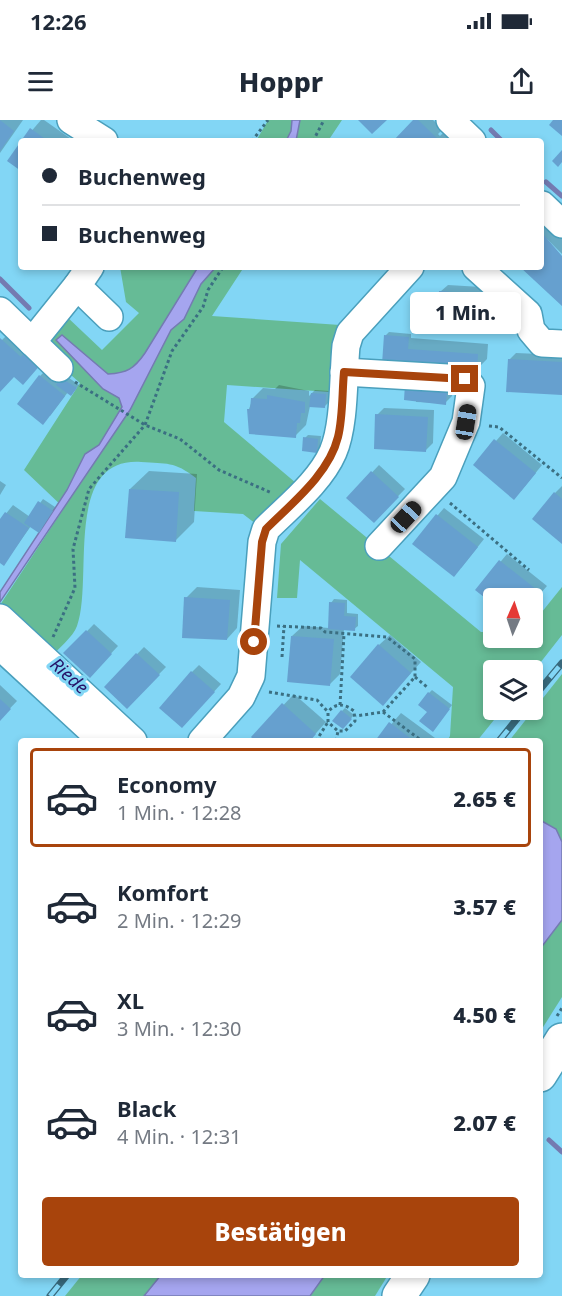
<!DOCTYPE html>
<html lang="de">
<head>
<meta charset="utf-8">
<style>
  :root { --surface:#fff; --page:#f2f2f3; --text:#1f2937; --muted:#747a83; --line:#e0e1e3; --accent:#a8440c }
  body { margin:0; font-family:"Noto Sans",sans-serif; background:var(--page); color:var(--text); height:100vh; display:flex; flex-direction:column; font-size:22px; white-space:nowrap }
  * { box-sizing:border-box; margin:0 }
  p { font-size:20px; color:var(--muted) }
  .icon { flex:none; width:33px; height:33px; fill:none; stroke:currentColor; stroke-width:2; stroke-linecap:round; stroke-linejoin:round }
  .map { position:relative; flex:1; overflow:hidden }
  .panel { position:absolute; left:18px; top:618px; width:525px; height:540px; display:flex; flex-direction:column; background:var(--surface); border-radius:6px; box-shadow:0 3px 9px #0003 }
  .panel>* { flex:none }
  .guide { position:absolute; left:18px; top:18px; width:526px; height:132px; border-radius:6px; box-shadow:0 3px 9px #0003; display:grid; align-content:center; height:132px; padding:0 24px; background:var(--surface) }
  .needle { width:39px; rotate:3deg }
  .tools { position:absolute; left:483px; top:468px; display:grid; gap:12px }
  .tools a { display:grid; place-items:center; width:60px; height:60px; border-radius:6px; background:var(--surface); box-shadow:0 3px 9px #0003; font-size:30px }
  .end { position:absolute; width:27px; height:27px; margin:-14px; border:8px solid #a8440c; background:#fff; box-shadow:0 0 0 3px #fff }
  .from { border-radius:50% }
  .bubble { position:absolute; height:42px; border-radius:6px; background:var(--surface); box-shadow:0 3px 9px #0003; font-size:20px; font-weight:800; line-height:42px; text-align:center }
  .car { position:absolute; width:18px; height:36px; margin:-18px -9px; border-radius:8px; box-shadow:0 0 4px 2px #0007; background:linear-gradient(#222 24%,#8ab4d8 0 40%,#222 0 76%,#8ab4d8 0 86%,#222 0) }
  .guide b { display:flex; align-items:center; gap:21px; height:57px; font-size:22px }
  .guide b+b { border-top:2px solid var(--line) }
  .guide i { width:15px; height:15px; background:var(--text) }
  ul { padding:10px 0 0; list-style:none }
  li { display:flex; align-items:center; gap:18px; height:99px; margin:0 12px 9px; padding:0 12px; border:3px solid transparent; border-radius:6px }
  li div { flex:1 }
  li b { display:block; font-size:22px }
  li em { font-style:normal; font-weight:800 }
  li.on { border-color:var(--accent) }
  li>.icon { width:54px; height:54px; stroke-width:1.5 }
  .cta { display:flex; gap:12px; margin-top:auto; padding:12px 24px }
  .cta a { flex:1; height:69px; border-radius:6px; background:var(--accent); color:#fff; font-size:24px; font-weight:800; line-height:69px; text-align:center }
  .status { display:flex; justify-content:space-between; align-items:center; height:42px; padding:0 30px; background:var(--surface); direction:ltr }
  .status svg { height:16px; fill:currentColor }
  header { display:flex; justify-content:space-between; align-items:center; height:78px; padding:0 24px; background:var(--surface); font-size:27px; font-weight:800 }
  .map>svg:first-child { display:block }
</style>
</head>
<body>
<div class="status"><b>12:26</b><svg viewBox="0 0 49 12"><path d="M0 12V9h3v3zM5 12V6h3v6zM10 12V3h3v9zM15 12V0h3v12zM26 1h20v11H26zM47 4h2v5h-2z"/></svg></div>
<header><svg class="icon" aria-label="menu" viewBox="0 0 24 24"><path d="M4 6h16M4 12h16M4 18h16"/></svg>Hoppr<svg class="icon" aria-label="share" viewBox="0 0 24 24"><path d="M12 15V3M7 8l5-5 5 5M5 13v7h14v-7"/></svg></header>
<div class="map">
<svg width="562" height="1176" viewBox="0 0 562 1176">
  <rect width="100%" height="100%" fill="#82d6f5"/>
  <!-- green -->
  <g fill="#66bb96">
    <polygon points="265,0 342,0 328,21 256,21 267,2"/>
    <path d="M120 147H244L212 196 340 205 335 212 330 272 227 265 224 302 296 363 256 404 243 394 194 391 196 358C174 341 167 344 141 342 62 337 94 459 77 506 73 517 58 529 50 538L0 485 64 388 24 350 80 263 53 239 39 221 65 195 102 230 139 193 126 182Z"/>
    <polygon points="320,379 481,512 493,512 494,518 532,518 533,503 562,467 562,515 533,552 494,550 494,590 502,590 477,621 447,621 450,616 453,567 300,440 297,478 277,478 281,424"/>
    <polygon points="562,554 562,722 556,709 540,700 540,621 509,621"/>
    <polygon points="562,800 562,877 540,912 540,829"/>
    <polygon points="82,1155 161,1155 144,1176 65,1176"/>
    <polygon points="325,1155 388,1155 375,1176 310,1176"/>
  </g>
  <!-- water -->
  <g fill="#a5a5ef" stroke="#747bb1" stroke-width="1.5">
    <polygon points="292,0 300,0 296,21 286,21 291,11"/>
    <path d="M198 147H216L201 164 184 199 171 210 130 290 0 482V472L67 370 85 334 99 325 122 287 119 278 103 269 56 220 62 215 108 254C127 253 134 249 145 233Z"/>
    <polygon points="540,700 556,709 562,722 562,800 540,829"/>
    <polygon points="161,1155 325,1155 310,1176 144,1176"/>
  </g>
  <!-- shadow -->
  <g fill="#0003">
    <polygon points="0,0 23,0 0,33"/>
    <polygon points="41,0 44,0 74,21 23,21"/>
    <polygon points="415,0 433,0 443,9 438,14 440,16 448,8 462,21 395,21"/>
    <polygon points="542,100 562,115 562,134 545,117 562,138 562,183 522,147 542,147"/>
    <polygon points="448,165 498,168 495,200 488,207 440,172"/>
    <polygon points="389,212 411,214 411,218 488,224 487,239 477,249 384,242 386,215"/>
    <polygon points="9,213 29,230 0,270 0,222"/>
    <polygon points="516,233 562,235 562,273 509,240"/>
    <polygon points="47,249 65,255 79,265 74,271 68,272 50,296 40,256"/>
    <polygon points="453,260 452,276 445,283 416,282 416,278"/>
    <polygon points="279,265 309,271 309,276 315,270 329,271 328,283 324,287 310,286 306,305 295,316 249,289 253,278 263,268 275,269"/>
    <polygon points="384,288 434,290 433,323 426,330 377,295"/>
    <polygon points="503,313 542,345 521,371 475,345"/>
    <polygon points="308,315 321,316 320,328 317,331 305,318"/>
    <polygon points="379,345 405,369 374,401 349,377"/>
    <polygon points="149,351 197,354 194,402 176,420 130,369"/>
    <polygon points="0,361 6,365 0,375"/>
    <polygon points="562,366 562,422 555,373"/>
    <polygon points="43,379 55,387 42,408 31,406 4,444 0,442 0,401 13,385 30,397"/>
    <polygon points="444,388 484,419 461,448 414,423"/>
    <polygon points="507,434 547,466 532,483 532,478 494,478 477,470"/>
    <polygon points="197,467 240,470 237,508 227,519 186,478"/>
    <polygon points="334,479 347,480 347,493 358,494 358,506 354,509 344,509 340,554 329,565 292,516 303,506 329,508 331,483"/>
    <polygon points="94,504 118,526 90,556 66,533"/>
    <polygon points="390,515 421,542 393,573 379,525"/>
    <polygon points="144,527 166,547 127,587 106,566"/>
    <polygon points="199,545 221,564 189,599 192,552"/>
    <polygon points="0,565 17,581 0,599"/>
    <polygon points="432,570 452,585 436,606 429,592 429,573"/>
    <polygon points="294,574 326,602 309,621 257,621 253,617"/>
    <polygon points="345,588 354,595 346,604 342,591"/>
    <polygon points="401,593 435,618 432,621 377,621"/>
  </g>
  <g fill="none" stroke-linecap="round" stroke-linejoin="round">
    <!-- stream -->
    <g stroke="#747bb1" stroke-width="5">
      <polyline points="491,10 502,21"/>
      <polyline points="546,62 562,76"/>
      <polyline points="0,159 29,188"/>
      <polyline points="549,1020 562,1032"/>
    </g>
  </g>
  <!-- building -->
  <g fill="#66a0cf">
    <polygon points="0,0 14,11 0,31"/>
    <polygon points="358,0 387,0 372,14"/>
    <polygon points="413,0 418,0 440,21 393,21"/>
    <polygon points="553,0 562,0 562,16 549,5"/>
    <polygon points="30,8 48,21 21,21"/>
    <polygon points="21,21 21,51 7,41"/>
    <polygon points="562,30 562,42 558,47 552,41"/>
    <polygon points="542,113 562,136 562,186 520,147 542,147"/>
    <polygon points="439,171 491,175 489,209 437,205"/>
    <polygon points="384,215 409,217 408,229 478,234 477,251 382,244"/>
    <polygon points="0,218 21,237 27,230 42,243 23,265 14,257 0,272"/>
    <polygon points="508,239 562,242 562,275 506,272"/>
    <polygon points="39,255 65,276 43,305 17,284"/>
    <polygon points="61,258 77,268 71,276 56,265"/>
    <polygon points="405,264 447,266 446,285 404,280"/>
    <polygon points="311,273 326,274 325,288 309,287"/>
    <polygon points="267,275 305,282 305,293 301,293 300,303 297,303 296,318 249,314 247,289 250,289 251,278 267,279"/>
    <polygon points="375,294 428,297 426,332 374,329"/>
    <polygon points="303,317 318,319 317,333 302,331"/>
    <polygon points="494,319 536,353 514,380 473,345"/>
    <polygon points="371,351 399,377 374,403 346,378"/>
    <polygon points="129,369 179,372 176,422 125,418"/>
    <polygon points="554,372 562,379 562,424 532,399"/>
    <polygon points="38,381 53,391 39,413 24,403"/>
    <polygon points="5,392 29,408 4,446 0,443 0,399"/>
    <polygon points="436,394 478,427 454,457 412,424"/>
    <polygon points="499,440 541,473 532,483 532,478 494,478 494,485 475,470"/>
    <polygon points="184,477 230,480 227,520 182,518"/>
    <polygon points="329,482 345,483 344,496 356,497 355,511 328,509"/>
    <polygon points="86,510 112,534 90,558 63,533"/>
    <polygon points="291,516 334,519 330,566 287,562"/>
    <polygon points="378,524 411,553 383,586 350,557"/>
    <polygon points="136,533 160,555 127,589 104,567"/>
    <polygon points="191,551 215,572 182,608 159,588"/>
    <polygon points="428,572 450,589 433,612 419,601 427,592 418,585"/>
    <polygon points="0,579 11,589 0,601"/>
    <polygon points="282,583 316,614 310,621 255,621 251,617"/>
    <polygon points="341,590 352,599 343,609 332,601"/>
    <polygon points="389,602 414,621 375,621"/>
  </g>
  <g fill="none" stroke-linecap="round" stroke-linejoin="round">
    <!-- minor casing -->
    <g stroke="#4a9fbc" stroke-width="30">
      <g id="minor">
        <polyline points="71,0 104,21"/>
        <polyline points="450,0 472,21"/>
        <polyline points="542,85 562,104"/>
        <polyline points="90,147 77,166 109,197"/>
        <polyline points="476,147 528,194 531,210 542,223 562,224"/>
        <polyline points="0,191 32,222 77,166"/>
        <polyline points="32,222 59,248"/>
        <polyline points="344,252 465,259 471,266 466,302 443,357 379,426"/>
        <polyline points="0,498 133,621"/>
        <polyline points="0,526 103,621"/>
        <path d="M202 621 241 577 251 556 262 422 266 409C289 386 320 362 333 332 345 304 343 257 346 226L350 213 410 147"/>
      </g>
    </g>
    <!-- major casing -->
    <g stroke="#4a9fbc" stroke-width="36">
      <g id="major">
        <polyline points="540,955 562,920"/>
        <polyline points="399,1176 413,1155"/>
      </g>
    </g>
    <!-- path -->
    <g stroke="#3b6f82" stroke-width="3" stroke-dasharray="3 3" stroke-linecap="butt">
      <polyline points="252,21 268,0"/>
      <polyline points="313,21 324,0"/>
      <polyline points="75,262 145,305 180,319 219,350 272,373"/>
      <polyline points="489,306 499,307 562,358"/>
      <polyline points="450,383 529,450"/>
      <polyline points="277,506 321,508 325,512 387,517 415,539 415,557 383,592 356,596"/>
      <polyline points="53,517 75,468 73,429 89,369 145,305 172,231 203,187 208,170 223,147"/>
      <polyline points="282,537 284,506"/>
      <polyline points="415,557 427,567"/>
      <path d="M269 572 317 580 328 592V602L338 611H345L355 601 354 591C345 584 336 582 328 592"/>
      <polyline points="340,585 344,514"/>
      <polyline points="383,592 422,621"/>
      <polyline points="316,621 328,602"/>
      <polyline points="336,621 338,611"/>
      <polyline points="557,896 562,888"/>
    </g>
    <!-- minor -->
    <use href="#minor" stroke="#fff" stroke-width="27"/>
    <!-- major -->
    <use href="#major" stroke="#fff" stroke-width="33"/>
    <!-- rail casing -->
    <g stroke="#38697c" stroke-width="7">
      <g id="rail">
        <polyline points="532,579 562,543"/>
        <polyline points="499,621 524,590"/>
        <polyline points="50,1176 67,1155"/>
      </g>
    </g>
    <!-- rail -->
    <use href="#rail" stroke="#82d6f5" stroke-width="4.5" stroke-dasharray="14" stroke-linecap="butt"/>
  </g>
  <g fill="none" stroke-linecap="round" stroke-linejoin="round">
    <!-- route -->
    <path stroke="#a8440c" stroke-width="8" d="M254 522 262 422 266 409C292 383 329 354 338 317 343 297 342 273 344 252L465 259"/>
  </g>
  <g text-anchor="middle" stroke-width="6" stroke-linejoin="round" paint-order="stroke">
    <!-- water labels -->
    <g font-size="18" font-style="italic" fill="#261368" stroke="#82d6f5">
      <text transform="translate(69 556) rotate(42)" y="6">Riede</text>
    </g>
  </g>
</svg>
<div class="tools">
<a><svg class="needle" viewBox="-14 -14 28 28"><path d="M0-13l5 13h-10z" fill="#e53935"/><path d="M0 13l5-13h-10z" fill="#747a83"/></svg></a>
<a><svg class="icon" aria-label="layers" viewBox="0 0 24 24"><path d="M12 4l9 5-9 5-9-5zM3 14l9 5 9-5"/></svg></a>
</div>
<i class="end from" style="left:254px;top:522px"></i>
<i class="end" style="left:465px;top:259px"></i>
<div class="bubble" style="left:410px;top:172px;width:111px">1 Min.</div>
<i class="car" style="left:466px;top:302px;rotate:9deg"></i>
<i class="car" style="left:406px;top:397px;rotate:43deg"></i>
<div class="guide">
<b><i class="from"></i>Buchenweg</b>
<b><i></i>Buchenweg</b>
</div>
<section class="panel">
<ul>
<li class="on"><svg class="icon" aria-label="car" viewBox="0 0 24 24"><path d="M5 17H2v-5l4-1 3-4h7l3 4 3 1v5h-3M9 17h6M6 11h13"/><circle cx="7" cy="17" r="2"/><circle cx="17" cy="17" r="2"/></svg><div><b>Economy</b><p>1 Min. · 12:28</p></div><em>2.65 €</em></li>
<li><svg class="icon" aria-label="car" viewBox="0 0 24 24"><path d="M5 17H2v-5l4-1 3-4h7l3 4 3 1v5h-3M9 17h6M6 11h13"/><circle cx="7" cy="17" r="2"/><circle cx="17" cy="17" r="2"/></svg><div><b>Komfort</b><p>2 Min. · 12:29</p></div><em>3.57 €</em></li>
<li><svg class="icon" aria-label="car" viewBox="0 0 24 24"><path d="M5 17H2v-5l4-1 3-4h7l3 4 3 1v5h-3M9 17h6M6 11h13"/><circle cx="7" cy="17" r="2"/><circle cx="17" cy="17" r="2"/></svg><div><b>XL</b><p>3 Min. · 12:30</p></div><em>4.50 €</em></li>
<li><svg class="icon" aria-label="car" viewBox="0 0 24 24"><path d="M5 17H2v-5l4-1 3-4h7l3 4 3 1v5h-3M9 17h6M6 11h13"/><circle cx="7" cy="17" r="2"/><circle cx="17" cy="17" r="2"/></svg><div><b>Black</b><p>4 Min. · 12:31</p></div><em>2.07 €</em></li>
</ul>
<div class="cta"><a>Bestätigen</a></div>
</section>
</div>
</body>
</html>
